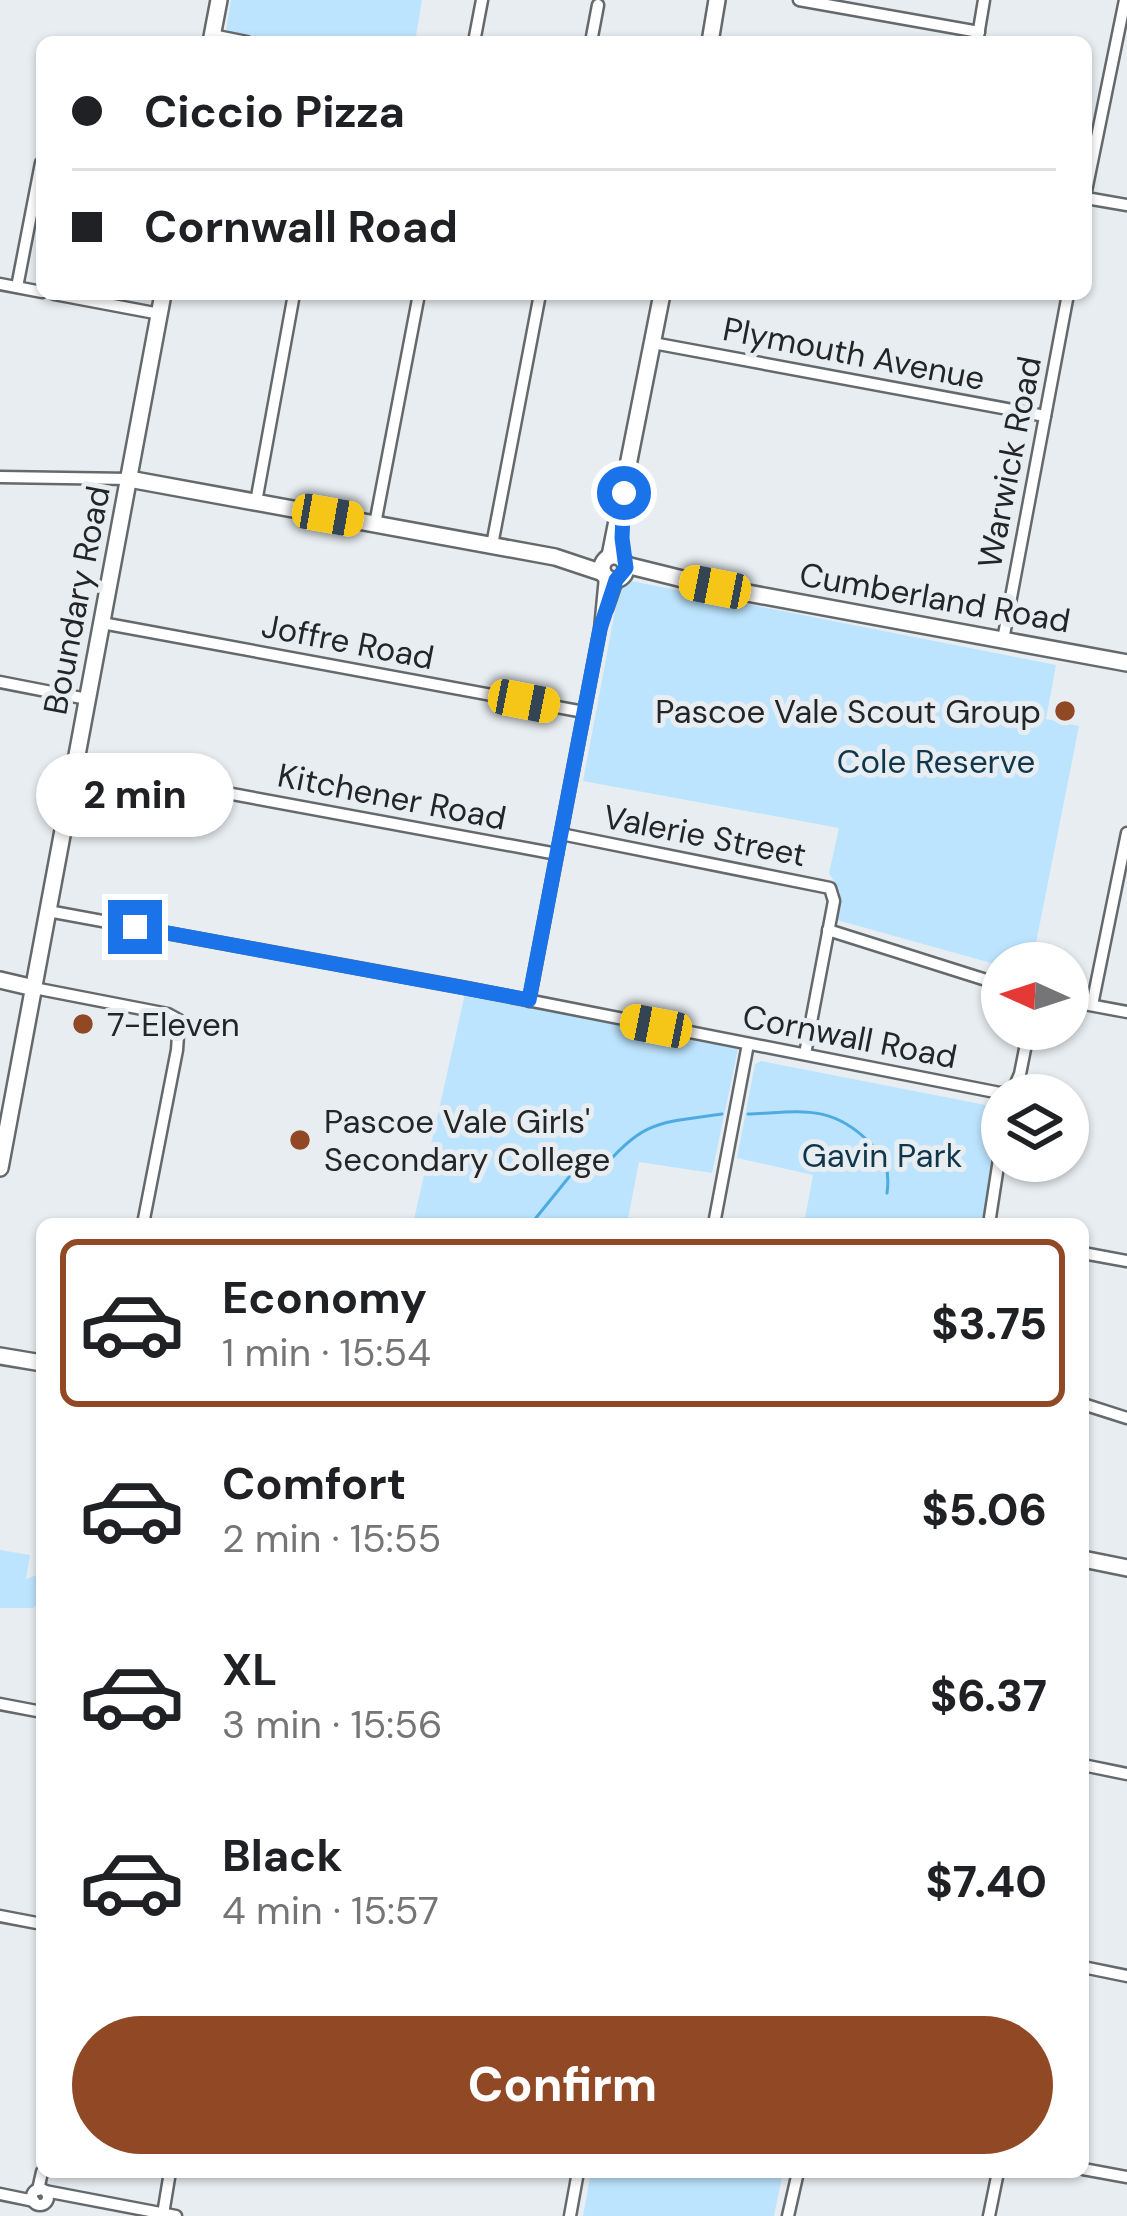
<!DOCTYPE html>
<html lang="en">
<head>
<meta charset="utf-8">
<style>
  :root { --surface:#fff; --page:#f2f2f2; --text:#202124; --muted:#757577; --line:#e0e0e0; --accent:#904825 }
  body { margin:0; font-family:"DM Sans",sans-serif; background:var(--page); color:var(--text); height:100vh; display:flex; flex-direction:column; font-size:45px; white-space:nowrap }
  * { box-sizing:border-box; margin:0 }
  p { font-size:39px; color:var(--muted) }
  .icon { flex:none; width:66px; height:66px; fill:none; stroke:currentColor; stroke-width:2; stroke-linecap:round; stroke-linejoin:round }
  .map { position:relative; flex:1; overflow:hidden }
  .panel { position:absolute; left:36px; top:1218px; width:1053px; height:960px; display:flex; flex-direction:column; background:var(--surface); border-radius:18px; box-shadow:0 3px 9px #0004 }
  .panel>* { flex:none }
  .banner { position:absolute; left:36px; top:36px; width:1056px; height:264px; border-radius:18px; box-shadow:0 3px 9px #0004; display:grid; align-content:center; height:264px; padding:0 36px; background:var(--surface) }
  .needle { width:78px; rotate:273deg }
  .buttons { position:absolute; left:981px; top:942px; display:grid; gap:24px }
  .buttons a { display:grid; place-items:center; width:108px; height:108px; border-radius:50%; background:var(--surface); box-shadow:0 3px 9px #0004; font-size:60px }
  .end { position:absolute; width:54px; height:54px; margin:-27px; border:15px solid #1a73e8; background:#fff; box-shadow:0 0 0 6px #fff }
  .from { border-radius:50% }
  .bubble { position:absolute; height:84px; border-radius:42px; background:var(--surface); box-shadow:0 3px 9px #0004; font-size:39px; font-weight:800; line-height:84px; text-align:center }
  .car { position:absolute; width:36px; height:72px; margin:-36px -18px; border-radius:15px; box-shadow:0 0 9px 3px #0007; background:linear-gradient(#f5c518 24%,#345 0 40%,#f5c518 0 76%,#345 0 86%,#f5c518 0) }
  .banner b { display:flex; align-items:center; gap:42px; height:114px; font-size:45px }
  .banner b+b { border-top:3px solid var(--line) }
  .banner i { width:30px; height:30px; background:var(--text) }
  ul { padding:21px 0 0; list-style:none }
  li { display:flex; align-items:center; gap:36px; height:168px; margin:0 24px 18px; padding:0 12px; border:6px solid transparent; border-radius:18px }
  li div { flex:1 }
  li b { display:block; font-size:45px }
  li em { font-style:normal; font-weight:800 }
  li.selected { border-color:var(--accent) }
  li>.icon { width:108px; height:108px; stroke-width:1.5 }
  .cta { display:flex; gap:24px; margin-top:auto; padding:24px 36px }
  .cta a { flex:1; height:138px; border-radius:72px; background:var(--accent); color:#fff; font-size:48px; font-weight:800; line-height:138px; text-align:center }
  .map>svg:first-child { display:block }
</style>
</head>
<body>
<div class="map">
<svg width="1127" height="2216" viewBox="0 0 1127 2216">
  <rect width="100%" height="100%" fill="#e8edf1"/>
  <!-- green -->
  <g fill="#bde4fe">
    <polygon points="231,0 422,0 415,42 290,42 226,31"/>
    <polygon points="621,579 1056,665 1046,719 1079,726 1032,963 1002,966 837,920 840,892 829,873 839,828 583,781"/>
    <polygon points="465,994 738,1049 712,1173 639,1162 627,1224 413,1224"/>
    <polygon points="761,1061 1001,1108 982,1224 804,1224 813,1175 737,1158 755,1064"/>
    <polygon points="0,1550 30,1555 26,1579 42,1573 42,1602 33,1608 0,1608"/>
    <polygon points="591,2172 783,2172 774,2216 583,2216"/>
  </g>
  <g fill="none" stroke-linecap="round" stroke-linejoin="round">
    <!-- stream -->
    <g stroke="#4cabe1" stroke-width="3">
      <path d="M748 1114C799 1112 831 1103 870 1143 886 1159 890 1171 887 1193"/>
      <path d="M531 1224 582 1161 600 1172C642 1120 659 1123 722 1114"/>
    </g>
    <!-- street casing -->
    <g stroke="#64696c" stroke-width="15">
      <g id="street">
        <polyline points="799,0 979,32"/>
        <polyline points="212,35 247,42"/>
        <polyline points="474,42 482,0"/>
        <polyline points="591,42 598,5"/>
        <polyline points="977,42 984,0"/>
        <polyline points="1086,191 1125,0"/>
        <polyline points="1086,198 1127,205"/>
        <polyline points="0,284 42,292"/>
        <polyline points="17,287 41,163"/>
        <polyline points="54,294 160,314"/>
        <polyline points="653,343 1045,416"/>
        <polyline points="0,477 129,479"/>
        <polyline points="256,502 294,294"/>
        <polyline points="375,524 419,294"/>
        <polyline points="492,545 540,294"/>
        <polyline points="607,609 617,580"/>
        <polyline points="102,623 584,712"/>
        <polyline points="1003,640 1068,294"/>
        <polyline points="0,682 87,699"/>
        <polyline points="75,765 557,854"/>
        <polyline points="561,834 830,888 834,901 805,1054"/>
        <polyline points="48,911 466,988 1000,1093 1013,1090 1020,1074 1029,1029"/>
        <polyline points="828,930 1002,985"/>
        <polyline points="34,988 168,1014 179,1020 177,1050 143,1224"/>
        <polyline points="529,1001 600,629 605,577"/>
        <polyline points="1068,1001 1127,1012"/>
        <polyline points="1092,1005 1127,833"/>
        <polyline points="714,1224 748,1044"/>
        <polyline points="989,1224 1002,1140"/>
        <polyline points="1083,1253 1127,1261"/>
        <polyline points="1083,1404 1127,1418"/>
        <polyline points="0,1704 42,1712"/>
        <polyline points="1083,1765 1127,1774"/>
        <polyline points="0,1916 42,1924"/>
        <polyline points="1083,1967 1127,1976"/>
        <polyline points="1083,2169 1127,2177"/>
        <circle cx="40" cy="2197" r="8"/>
        <polyline points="38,2190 42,2172"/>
        <polyline points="45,2191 176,2216"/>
        <polyline points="0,2194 34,2201"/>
        <polyline points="163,2214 170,2172"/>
        <polyline points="570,2216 578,2172"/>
        <polyline points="788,2216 798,2172"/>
        <polyline points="989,2216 998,2172"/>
      </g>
    </g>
    <!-- secondary casing -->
    <g stroke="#64696c" stroke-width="20">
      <g id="secondary">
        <polyline points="211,42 219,0"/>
        <polyline points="710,42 717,0"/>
        <polyline points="129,479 555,557 603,573"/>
        <circle cx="614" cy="568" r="12"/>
        <polyline points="610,556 662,294"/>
        <polyline points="626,565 715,587 1127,663"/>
        <polyline points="0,980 34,988"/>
        <polyline points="0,1168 163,294"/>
        <polyline points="0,1356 42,1363"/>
        <polyline points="1083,1559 1127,1568"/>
      </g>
    </g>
    <!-- street -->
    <use href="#street" stroke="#fff" stroke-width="10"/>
    <!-- secondary -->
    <use href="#secondary" stroke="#fff" stroke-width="15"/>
  </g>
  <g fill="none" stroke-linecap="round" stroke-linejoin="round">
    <!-- route -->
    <polyline stroke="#1a73e8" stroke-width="15" points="135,927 529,1000 600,629 616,580 626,568 622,538 624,493"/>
  </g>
  <!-- markers -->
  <g fill="#904825" stroke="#e8edf1" stroke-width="4.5">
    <circle cx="1065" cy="711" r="12"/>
    <circle cx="83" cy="1024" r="12"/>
    <circle cx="300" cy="1140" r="12"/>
  </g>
  <g text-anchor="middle" stroke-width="10" stroke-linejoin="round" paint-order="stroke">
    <!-- street labels -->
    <g font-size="33" fill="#232526" stroke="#e8edf1">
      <text transform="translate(854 353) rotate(11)" y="12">Plymouth Avenue</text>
      <text transform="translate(1009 462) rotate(-79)" y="12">Warwick Road</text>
      <text transform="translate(935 597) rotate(10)" y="12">Cumberland Road</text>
      <text transform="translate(76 600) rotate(-79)" y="12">Boundary Road</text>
      <text transform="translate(348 641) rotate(11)" y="12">Joffre Road</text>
      <text transform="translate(392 796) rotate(11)" y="12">Kitchener Road</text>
      <text transform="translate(705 835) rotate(11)" y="12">Valerie Street</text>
      <text transform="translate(850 1036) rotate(11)" y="12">Cornwall Road</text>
    </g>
    <!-- poi labels -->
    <g font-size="33" fill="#232526" stroke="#e8edf1" text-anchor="start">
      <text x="1041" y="723" text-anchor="end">Pascoe Vale Scout Group</text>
      <text x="107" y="1036">7-Eleven</text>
      <text x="324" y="1133">Pascoe Vale Girls'<tspan x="324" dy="38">Secondary College</tspan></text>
    </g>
    <!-- park labels -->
    <g font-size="33" fill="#0e374d" stroke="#e8edf1">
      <text x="936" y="773">Cole Reserve</text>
      <text x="882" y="1167">Gavin Park</text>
    </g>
  </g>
</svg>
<div class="buttons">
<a><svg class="needle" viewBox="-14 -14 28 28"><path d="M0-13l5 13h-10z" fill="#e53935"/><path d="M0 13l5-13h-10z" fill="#757577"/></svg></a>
<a><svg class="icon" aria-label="layers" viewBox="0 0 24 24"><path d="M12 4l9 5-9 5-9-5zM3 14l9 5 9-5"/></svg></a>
</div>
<i class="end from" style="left:624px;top:493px"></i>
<i class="end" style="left:135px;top:927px"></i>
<div class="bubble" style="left:36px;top:753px;width:198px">2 min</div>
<i class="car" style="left:328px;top:515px;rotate:100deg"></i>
<i class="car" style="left:715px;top:587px;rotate:281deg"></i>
<i class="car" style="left:524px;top:701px;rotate:101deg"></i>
<i class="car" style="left:656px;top:1026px;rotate:281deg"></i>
<div class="banner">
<b><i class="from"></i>Ciccio Pizza</b>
<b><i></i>Cornwall Road</b>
</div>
<section class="panel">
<ul>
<li class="selected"><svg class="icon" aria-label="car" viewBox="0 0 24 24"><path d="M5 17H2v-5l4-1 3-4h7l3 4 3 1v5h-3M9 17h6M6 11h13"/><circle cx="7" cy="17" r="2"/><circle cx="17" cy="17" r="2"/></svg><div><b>Economy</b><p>1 min · 15:54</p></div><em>$3.75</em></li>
<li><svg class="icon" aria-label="car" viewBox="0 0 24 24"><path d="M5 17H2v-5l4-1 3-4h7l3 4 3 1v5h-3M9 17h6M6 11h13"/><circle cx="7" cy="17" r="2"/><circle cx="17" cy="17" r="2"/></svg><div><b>Comfort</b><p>2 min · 15:55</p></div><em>$5.06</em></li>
<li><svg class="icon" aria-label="car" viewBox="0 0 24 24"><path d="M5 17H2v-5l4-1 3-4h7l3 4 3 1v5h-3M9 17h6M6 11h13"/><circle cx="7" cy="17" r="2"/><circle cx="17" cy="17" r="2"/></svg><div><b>XL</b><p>3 min · 15:56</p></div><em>$6.37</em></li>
<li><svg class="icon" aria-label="car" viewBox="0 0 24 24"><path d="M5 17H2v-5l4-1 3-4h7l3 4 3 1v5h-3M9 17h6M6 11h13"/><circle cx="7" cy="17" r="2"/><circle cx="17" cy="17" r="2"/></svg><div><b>Black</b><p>4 min · 15:57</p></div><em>$7.40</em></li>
</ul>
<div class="cta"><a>Confirm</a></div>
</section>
</div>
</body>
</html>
